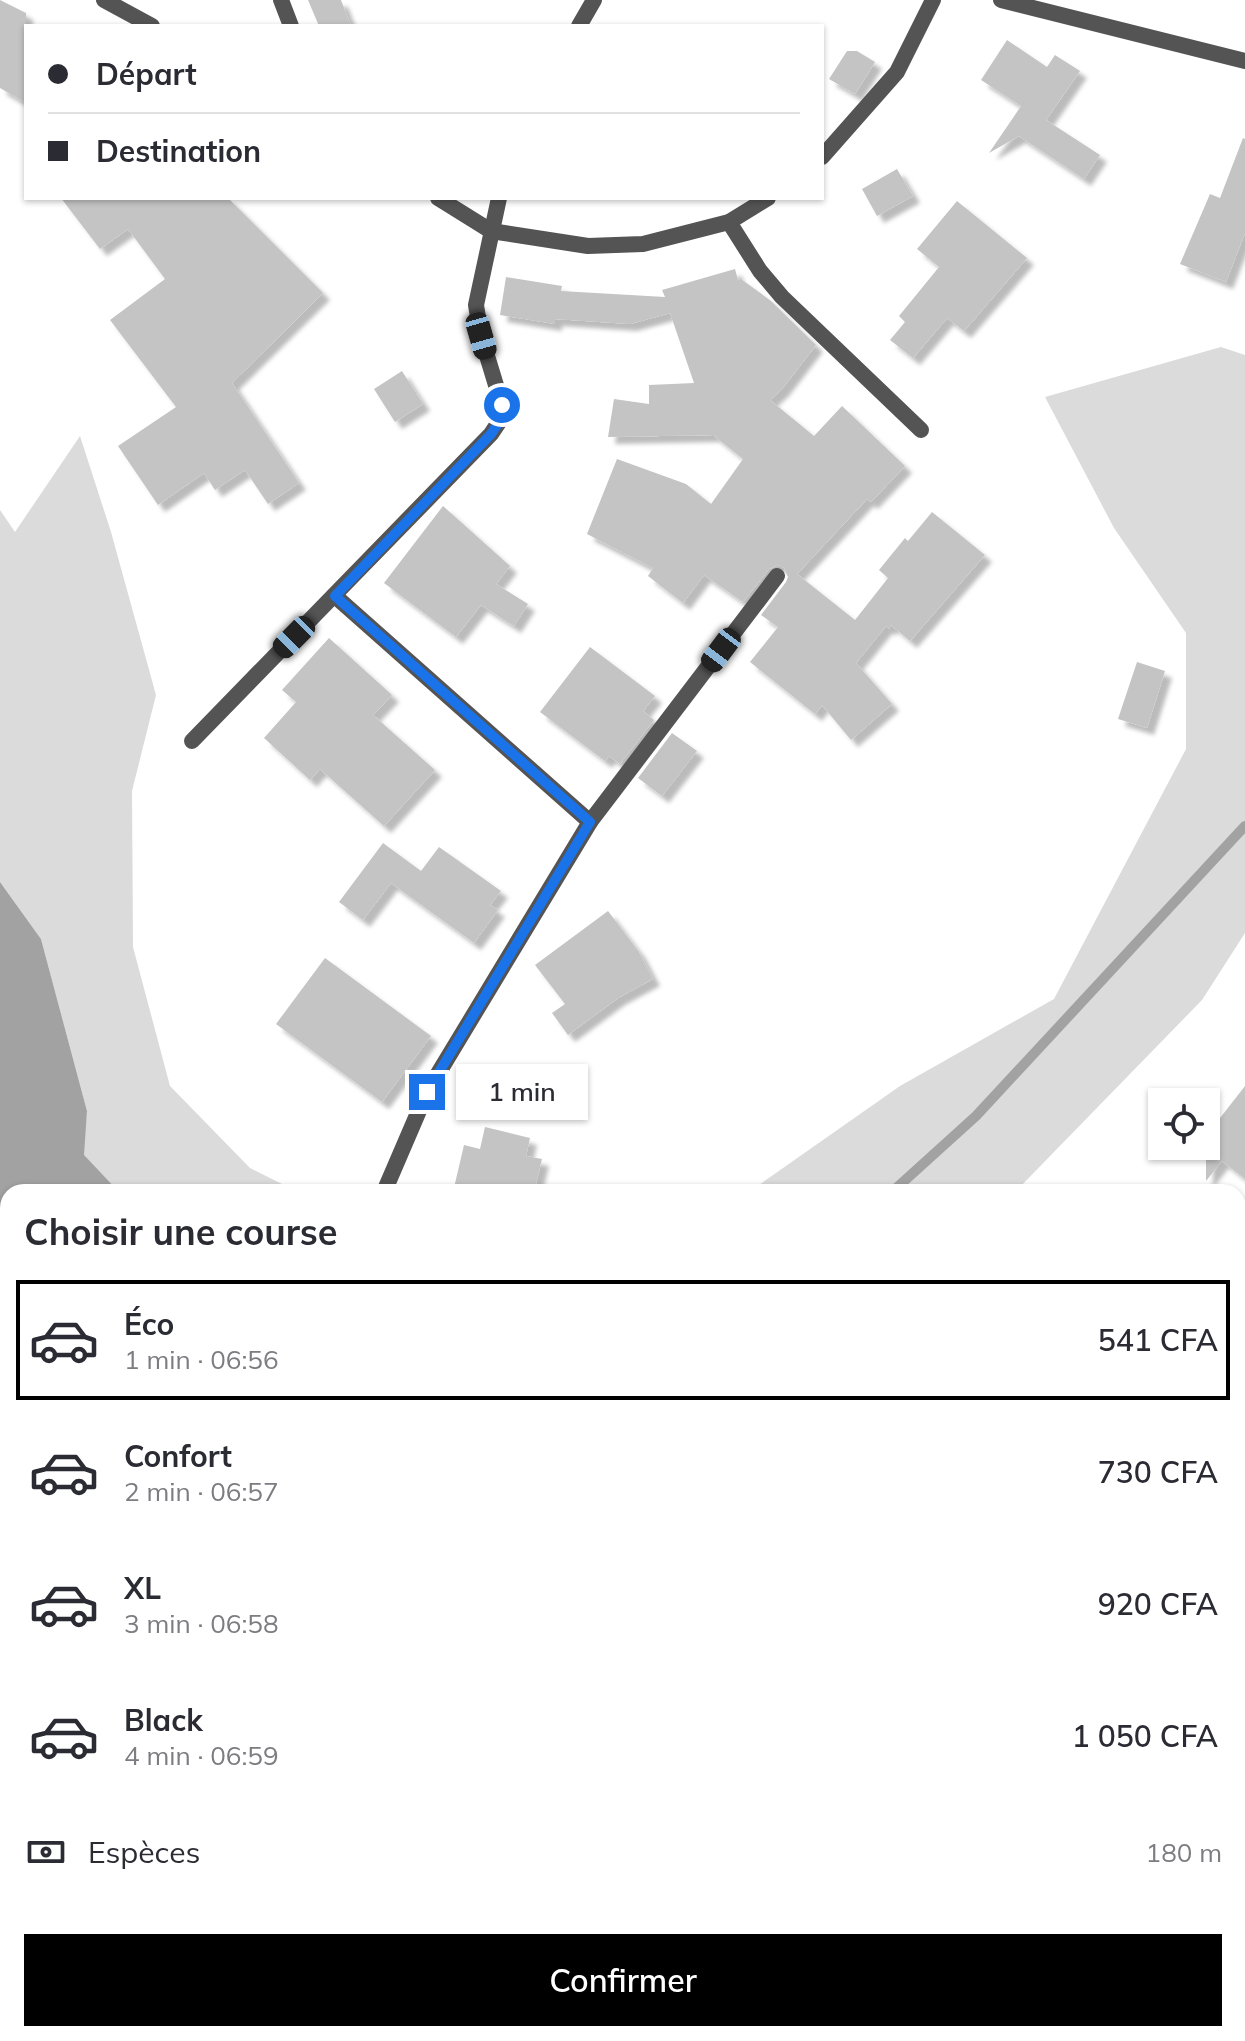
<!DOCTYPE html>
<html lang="fr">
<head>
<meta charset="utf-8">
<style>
  :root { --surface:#fff; --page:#f7f7f7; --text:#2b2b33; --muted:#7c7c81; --line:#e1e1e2; --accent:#000 }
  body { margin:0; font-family:Mulish,sans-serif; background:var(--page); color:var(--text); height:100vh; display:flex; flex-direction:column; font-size:30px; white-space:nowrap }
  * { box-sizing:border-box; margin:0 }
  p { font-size:26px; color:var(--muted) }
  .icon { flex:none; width:44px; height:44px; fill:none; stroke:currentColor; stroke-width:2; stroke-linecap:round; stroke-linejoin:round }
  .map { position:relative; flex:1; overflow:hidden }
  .details { position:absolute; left:0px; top:1184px; width:1246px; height:858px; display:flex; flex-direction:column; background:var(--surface); border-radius:24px 24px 0 0; box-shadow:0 2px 6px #0004 }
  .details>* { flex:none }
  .banner { position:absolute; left:24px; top:24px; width:800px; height:176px; border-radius:0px; box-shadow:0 2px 6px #0004; display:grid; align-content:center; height:176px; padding:0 24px; background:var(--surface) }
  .fabs { position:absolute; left:1148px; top:1088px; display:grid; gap:16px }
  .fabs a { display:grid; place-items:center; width:72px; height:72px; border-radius:0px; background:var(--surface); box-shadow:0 2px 6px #0004; font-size:40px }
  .end { position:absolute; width:36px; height:36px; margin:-18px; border:10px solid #1a73e8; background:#fff; box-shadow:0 0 0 4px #fff }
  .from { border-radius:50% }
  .bubble { position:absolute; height:56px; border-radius:0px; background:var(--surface); box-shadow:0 2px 6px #0004; font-size:26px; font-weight:600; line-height:56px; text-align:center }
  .car { position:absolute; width:24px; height:48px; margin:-24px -12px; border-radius:10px; box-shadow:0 0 6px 2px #0007; background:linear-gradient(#222 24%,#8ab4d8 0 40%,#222 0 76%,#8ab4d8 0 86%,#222 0) }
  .banner b { display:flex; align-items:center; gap:28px; height:76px; font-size:30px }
  .banner b+b { border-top:2px solid var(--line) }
  .banner i { width:20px; height:20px; background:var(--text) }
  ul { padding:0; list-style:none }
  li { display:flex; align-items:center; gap:24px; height:120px; margin:0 16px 12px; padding:0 8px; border:4px solid transparent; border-radius:0px }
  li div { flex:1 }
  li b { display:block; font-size:30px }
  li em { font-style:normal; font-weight:600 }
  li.on { border-color:var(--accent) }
  li>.icon { width:72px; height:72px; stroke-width:1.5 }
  h2 { padding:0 24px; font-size:36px; line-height:96px }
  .pay { display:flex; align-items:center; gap:20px; height:88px; padding:0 24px; font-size:30px }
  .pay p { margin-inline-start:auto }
  .primary-button { display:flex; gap:16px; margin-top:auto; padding:16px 24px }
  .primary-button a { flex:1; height:92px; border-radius:0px; background:var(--accent); color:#fff; font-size:32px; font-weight:600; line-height:92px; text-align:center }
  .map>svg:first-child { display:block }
</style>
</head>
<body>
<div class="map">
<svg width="1245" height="2041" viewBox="0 0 1245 2041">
  <defs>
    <filter id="shadow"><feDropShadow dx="7" dy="7" stdDeviation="2" flood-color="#0004"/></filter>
  </defs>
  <rect width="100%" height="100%" fill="#fff"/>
  <!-- green -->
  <g fill="#dbdbdb">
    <polygon points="1221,347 1245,355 1245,933 1202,1000 1015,1192 749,1192 900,1086 1054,999 1186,749 1186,633 1114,528 1045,397"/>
    <polygon points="80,436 111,532 156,695 132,791 133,947 170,1086 250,1168 298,1192 119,1192 83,1155 87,1111 41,939 0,882 0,510 15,532"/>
    <polygon points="1238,1743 1245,1748 1245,1966 1238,1963"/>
  </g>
  <!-- water -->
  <polygon fill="#a2a2a2" points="0,882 41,939 87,1111 84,1155 119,1192 8,1192 8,2034 71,2034 64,2041 0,2041 0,1474 3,1459 0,1446"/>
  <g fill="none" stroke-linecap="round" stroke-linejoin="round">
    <!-- stream -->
    <g stroke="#a2a2a2" stroke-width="10">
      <polyline points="892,1192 976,1116 1245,826"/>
      <polyline points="1238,1880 1245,1884"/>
    </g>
  </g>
  <!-- building -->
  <g fill="#c4c4c4" filter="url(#shadow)">
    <polygon points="0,0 26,13 26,103 0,88"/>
    <polygon points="308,0 341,0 351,26 319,26"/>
    <polygon points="1007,40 1047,67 1055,55 1080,71 1046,120 1100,155 1084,179 1019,136 989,153 1021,106 981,80"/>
    <polygon points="847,51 857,51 875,62 855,94 829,79"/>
    <polygon points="1243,138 1245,139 1245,233 1226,282 1180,264 1210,194 1220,198"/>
    <polygon points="897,169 913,196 877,216 862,189"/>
    <polygon points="61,198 228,198 323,293 232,383 299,483 268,504 245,470 215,490 204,473 158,505 118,446 176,407 110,320 165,279 128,229 100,249"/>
    <polygon points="957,201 1027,258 964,331 947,318 913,358 890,340 905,322 899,316 939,267 917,249"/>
    <polygon points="735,269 738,280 741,279 771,301 816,345 782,389 770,400 814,436 842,406 905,466 871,502 867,499 797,574 855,620 888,578 879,570 905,538 908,541 932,512 985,555 910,641 891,625 889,629 886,626 856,663 892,704 851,740 822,705 815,714 750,662 778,627 761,615 786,582 788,577 784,568 778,565 769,569 743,602 704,575 683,603 648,576 653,568 587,534 617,459 686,484 711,504 743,459 713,435 608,437 614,399 649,404 649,385 694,383 670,313 630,324 555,319 555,324 500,315 506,277 562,286 561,291 665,297 662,290"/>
    <polygon points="402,371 423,404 395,422 374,389"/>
    <polygon points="443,506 510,566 496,584 528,604 514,626 481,605 456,637 384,583"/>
    <polygon points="329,638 392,695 373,715 435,770 384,826 320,769 310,780 264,738 296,702 282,690"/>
    <polygon points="590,647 655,696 643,711 654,720 620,764 609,756 605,761 540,712"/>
    <polygon points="1137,662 1165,671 1147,728 1118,719"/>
    <polygon points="672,733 697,751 662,796 638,778"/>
    <polygon points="383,843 421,871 439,847 501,891 490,905 498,910 474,943 391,883 363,920 339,902"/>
    <polygon points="608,911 639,952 653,979 618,998 568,1035 552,1013 565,1004 535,965"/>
    <polygon points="325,958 431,1036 382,1102 276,1024"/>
    <polygon points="1245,1086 1245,1179 1222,1161 1206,1181 1206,1136"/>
    <polygon points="485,1127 530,1138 526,1156 542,1159 534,1192 453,1192 464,1145 480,1149"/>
  </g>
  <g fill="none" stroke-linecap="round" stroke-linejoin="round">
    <!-- minor -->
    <g stroke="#545454" stroke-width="16">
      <polyline points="104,0 152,26"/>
      <polyline points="281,0 291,26"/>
      <polyline points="1001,0 1245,61"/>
      <polyline points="579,26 594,0"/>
      <polyline points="822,157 897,72 933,0"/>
      <polyline points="438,198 491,231 588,246 643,244 729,222 768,198"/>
      <polyline points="729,222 760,271 782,297 921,430"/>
      <polyline points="335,596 590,822"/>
      <polyline points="192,741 491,434 501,419 502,405 481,336 476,305 499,198"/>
      <polyline points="384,1192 427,1092 590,822 777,576"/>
    </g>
  </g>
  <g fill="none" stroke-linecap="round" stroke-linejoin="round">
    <!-- route -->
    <polyline stroke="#1a73e8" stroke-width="10" points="427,1092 590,822 335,596 491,434 501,419 502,405"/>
  </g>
</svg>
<div class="fabs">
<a><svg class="icon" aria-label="locate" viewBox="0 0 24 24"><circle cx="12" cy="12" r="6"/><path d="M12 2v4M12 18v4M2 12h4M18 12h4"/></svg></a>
</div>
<i class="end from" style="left:502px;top:405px"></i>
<i class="end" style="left:427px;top:1092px"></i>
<div class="bubble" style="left:456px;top:1064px;width:132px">1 min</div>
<i class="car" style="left:481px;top:336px;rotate:164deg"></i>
<i class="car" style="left:294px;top:637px;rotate:225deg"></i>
<i class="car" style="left:721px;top:650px;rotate:217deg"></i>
<div class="banner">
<b><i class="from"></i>Départ</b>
<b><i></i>Destination</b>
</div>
<section class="details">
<h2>Choisir une course</h2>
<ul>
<li class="on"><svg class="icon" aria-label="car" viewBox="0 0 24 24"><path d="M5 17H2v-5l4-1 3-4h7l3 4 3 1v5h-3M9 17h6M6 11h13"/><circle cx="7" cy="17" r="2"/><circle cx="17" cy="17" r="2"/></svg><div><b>Éco</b><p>1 min · 06:56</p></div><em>541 CFA</em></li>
<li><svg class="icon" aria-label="car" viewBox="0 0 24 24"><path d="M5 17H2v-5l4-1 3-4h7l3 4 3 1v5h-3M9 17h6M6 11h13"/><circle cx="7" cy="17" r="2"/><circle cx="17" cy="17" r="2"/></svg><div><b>Confort</b><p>2 min · 06:57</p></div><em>730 CFA</em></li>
<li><svg class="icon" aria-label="car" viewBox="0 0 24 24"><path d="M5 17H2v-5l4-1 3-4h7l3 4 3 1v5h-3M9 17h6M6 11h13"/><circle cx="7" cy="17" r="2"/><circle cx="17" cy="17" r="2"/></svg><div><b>XL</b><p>3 min · 06:58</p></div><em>920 CFA</em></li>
<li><svg class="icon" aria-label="car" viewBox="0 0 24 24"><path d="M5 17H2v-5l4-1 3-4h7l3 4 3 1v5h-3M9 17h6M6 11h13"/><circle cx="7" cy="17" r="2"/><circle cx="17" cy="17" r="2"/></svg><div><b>Black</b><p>4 min · 06:59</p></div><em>1 050 CFA</em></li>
</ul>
<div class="pay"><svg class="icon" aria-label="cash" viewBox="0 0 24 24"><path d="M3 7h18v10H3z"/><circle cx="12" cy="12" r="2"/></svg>Espèces<p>180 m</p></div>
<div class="primary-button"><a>Confirmer</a></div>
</section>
</div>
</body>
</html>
